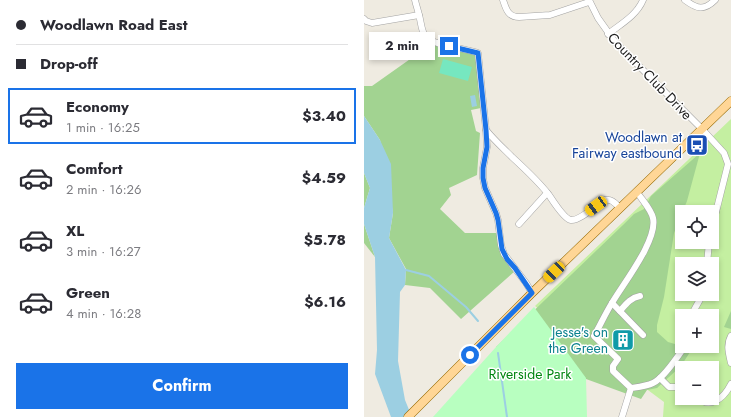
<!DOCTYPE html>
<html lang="en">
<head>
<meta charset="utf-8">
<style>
  :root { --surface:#fff; --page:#f2f2f3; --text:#2b2b33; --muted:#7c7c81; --line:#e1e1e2; --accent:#1a73e8 }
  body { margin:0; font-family:Jost,sans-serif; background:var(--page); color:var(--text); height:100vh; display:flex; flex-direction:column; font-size:15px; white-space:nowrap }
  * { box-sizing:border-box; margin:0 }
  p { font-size:13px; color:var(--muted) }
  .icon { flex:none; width:22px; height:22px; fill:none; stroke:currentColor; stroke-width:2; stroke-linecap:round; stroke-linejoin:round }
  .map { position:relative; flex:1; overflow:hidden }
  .panel { display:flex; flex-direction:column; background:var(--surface); width:364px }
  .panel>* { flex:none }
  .banner { display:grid; align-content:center; height:88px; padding:0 16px; background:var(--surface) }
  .controls { position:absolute; left:311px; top:205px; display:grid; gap:8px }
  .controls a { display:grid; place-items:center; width:44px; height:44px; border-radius:0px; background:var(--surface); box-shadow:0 2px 6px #0003; font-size:20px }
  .end { position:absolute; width:18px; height:18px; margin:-9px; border:5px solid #1a73e8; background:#fff; box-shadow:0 0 0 2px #fff }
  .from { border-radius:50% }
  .bubble { position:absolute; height:28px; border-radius:0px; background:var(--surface); box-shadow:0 2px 6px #0003; font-size:13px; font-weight:700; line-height:28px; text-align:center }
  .car { position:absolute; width:12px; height:24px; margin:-12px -6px; border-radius:5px; box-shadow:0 0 3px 1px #0007; background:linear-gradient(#f5c518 24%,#345 0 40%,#f5c518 0 76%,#345 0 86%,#f5c518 0) }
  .banner b { display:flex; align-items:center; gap:14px; height:38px; font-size:15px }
  .banner b+b { border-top:1px solid var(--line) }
  .banner i { width:10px; height:10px; background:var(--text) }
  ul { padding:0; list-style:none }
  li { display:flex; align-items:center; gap:12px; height:56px; margin:0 8px 6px; padding:0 8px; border:2px solid transparent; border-radius:0px }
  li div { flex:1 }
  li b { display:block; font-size:15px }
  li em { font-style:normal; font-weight:700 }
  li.active { border-color:var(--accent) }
  li>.icon { width:36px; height:36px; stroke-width:1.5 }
  .cta { display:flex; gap:8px; margin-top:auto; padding:8px 16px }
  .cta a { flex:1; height:46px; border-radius:0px; background:var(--accent); color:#fff; font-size:16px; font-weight:700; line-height:46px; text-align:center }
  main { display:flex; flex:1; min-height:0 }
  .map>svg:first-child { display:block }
</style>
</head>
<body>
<main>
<section class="panel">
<div class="banner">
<b><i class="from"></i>Woodlawn Road East</b>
<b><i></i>Drop-off</b>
</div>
<ul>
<li class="active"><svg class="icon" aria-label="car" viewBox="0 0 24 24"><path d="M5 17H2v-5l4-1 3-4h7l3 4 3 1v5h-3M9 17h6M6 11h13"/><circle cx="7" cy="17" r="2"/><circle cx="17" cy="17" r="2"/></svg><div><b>Economy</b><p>1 min · 16:25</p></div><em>$3.40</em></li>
<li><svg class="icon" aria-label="car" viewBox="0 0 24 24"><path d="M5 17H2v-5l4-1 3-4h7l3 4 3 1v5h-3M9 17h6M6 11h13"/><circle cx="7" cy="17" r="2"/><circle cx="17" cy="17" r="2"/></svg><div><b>Comfort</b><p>2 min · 16:26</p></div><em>$4.59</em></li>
<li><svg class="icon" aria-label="car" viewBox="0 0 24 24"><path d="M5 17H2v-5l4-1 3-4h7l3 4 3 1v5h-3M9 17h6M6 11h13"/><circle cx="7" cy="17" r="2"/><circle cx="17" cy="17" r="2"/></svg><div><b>XL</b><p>3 min · 16:27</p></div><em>$5.78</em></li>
<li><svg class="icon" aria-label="car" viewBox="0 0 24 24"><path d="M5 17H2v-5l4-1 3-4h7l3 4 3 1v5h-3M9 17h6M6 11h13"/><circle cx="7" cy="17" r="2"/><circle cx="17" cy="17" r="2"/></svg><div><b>Green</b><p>4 min · 16:28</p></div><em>$6.16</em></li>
</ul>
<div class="cta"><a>Confirm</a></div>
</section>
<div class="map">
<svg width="367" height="417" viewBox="0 0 367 417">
  <rect width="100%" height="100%" fill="#efebe1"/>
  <!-- grass -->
  <path fill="#c4efa1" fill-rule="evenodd" d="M367 119V417H299L300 402 171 306ZM318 212H348V242H318ZM318 264H348V294H318ZM318 316H348V346H318ZM318 368H348V398H318Z"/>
  <!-- forest -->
  <g fill="#a2d391">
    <polygon points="66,45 103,50 112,55 117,108 107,110 112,131 116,133 113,175 85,188 87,195 76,209 101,233 135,233 136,245 151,271 97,319 66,288 41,285 42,269 25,238 29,213 16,140 0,116 0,86 8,86"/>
    <polygon points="336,153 323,201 310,233 300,297 293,325 293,332 304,342 328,349 317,366 293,388 283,390 277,399 222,379 222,417 132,347 259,225 270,214 280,209 287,196"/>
    <polygon points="0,173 6,188 0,208"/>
    <polygon points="0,224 11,257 0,243"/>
    <polygon points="367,311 367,329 360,327"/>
  </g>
  <!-- park -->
  <polygon fill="#b8ffc0" points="170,307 222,378 223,417 69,417 132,347"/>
  <!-- pitch -->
  <polygon fill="#76e7c0" points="79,59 108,67 104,81 75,73"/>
  <!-- water -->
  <g fill="#9ccfe2">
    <polygon points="111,95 113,106 108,107 106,96"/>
    <polygon points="0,116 16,140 27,164 29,213 25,238 42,270 41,285 36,292 34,361 41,400 48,417 27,417 11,374 13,350 11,257 0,224 0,208 6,188 0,173"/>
  </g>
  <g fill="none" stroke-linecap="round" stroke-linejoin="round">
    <!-- stream -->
    <g stroke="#9ccfe2" stroke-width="2">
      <polyline points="42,270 65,276 102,307 114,321"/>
      <polyline points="134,353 143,417"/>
    </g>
    <!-- minor casing -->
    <g stroke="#a3a3a3" stroke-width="7">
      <g id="minor">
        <path d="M51 0C52 5 54 10 55 15 57 21 57 30 61 36 69 46 101 48 114 53L122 130 123 147 119 168V178L121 188 132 213 134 220 137 245 140 254 162 283 168 293"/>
        <path d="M139 0C142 9 144 17 155 17L186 15 225 2"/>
        <polyline points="225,0 234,18 251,42 338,129 360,153 364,164 348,228"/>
        <path d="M321 0C333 9 340 11 351 0"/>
        <polyline points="0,19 2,21 8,23 55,15"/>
        <path d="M244 34C257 24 273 15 279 0"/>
        <path d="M122 130C130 140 139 148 148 157 160 168 175 182 185 195 189 201 200 219 207 220 216 221 232 205 241 200 248 199 251 203 256 208"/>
        <polyline points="155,224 183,193"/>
        <polyline points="343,264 345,242"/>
        <polyline points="248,303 279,335"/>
        <path d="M256 311C262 304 266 298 276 296"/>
        <polyline points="327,316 329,312 339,294"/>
        <path d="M367 336C362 345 365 354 367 363"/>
        <polyline points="296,378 305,387 318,387"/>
        <path d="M267 388 249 371V366L254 359 230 336C236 326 241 314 248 303 259 284 294 240 289 218 287 209 278 200 273 192"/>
        <path d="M333 398C347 409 360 398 367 384"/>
        <path d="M258 417 267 388C274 387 283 386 289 383 300 378 314 356 321 346"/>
      </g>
    </g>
    <!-- major casing -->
    <g stroke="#956900" stroke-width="9">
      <polyline id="major" points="44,417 168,293 367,101"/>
    </g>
    <!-- minor -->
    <use href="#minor" stroke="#fff" stroke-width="6"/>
    <!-- major -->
    <use href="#major" stroke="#ffd696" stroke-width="8"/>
  </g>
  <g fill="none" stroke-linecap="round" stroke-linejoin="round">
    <!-- route -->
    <polyline stroke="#1a73e8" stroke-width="5" points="85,46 114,53 122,130 123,147 119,168 119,178 121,188 132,213 134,220 138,249 143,259 151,268 168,293 106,355"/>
  </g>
  <!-- icons -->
  <defs>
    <g id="bus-square" transform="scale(1.15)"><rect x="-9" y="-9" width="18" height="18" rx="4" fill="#1a4fb4" stroke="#fff"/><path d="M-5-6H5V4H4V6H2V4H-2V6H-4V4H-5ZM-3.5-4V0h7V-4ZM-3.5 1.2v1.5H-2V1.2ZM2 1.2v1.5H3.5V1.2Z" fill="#fff"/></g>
    <g id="building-square" transform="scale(1.15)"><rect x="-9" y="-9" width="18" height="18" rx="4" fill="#0f9aa8" stroke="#fff"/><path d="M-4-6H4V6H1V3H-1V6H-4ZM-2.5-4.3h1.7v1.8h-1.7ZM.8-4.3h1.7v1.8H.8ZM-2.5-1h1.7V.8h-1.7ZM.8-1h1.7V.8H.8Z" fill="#fff"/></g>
  </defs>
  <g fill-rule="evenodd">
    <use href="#bus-square" x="333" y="145"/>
    <use href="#building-square" x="259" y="340"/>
  </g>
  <g text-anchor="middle" stroke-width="3" stroke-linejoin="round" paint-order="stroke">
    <!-- street labels -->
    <g font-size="14" fill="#1c1c1c" stroke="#fff">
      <text transform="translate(286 76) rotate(46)" y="5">Country Club Drive</text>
    </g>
    <!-- transit labels -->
    <g font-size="14" fill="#164399" stroke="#fff" text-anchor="end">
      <text x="318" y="142">Woodlawn at<tspan x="318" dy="16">Fairway eastbound</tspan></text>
    </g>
    <!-- culture labels -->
    <g font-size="14" fill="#0d838f" stroke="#fff" text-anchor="end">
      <text x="244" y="337">Jesse's on<tspan x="244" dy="16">the Green</tspan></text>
    </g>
    <!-- park labels -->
    <g font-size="14" fill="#008510" stroke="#fff">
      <text x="166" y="379">Riverside Park</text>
    </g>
  </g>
</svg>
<div class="controls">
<a><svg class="icon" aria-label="locate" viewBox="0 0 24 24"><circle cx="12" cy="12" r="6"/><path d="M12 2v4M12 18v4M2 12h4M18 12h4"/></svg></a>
<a><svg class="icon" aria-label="layers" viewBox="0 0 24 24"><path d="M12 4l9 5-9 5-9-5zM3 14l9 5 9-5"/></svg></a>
<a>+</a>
<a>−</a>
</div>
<i class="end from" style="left:106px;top:355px"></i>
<i class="end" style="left:85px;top:46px"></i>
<div class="bubble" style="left:5px;top:32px;width:66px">2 min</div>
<i class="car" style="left:232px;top:206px;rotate:234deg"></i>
<i class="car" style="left:190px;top:272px;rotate:226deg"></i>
</div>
</main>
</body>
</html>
